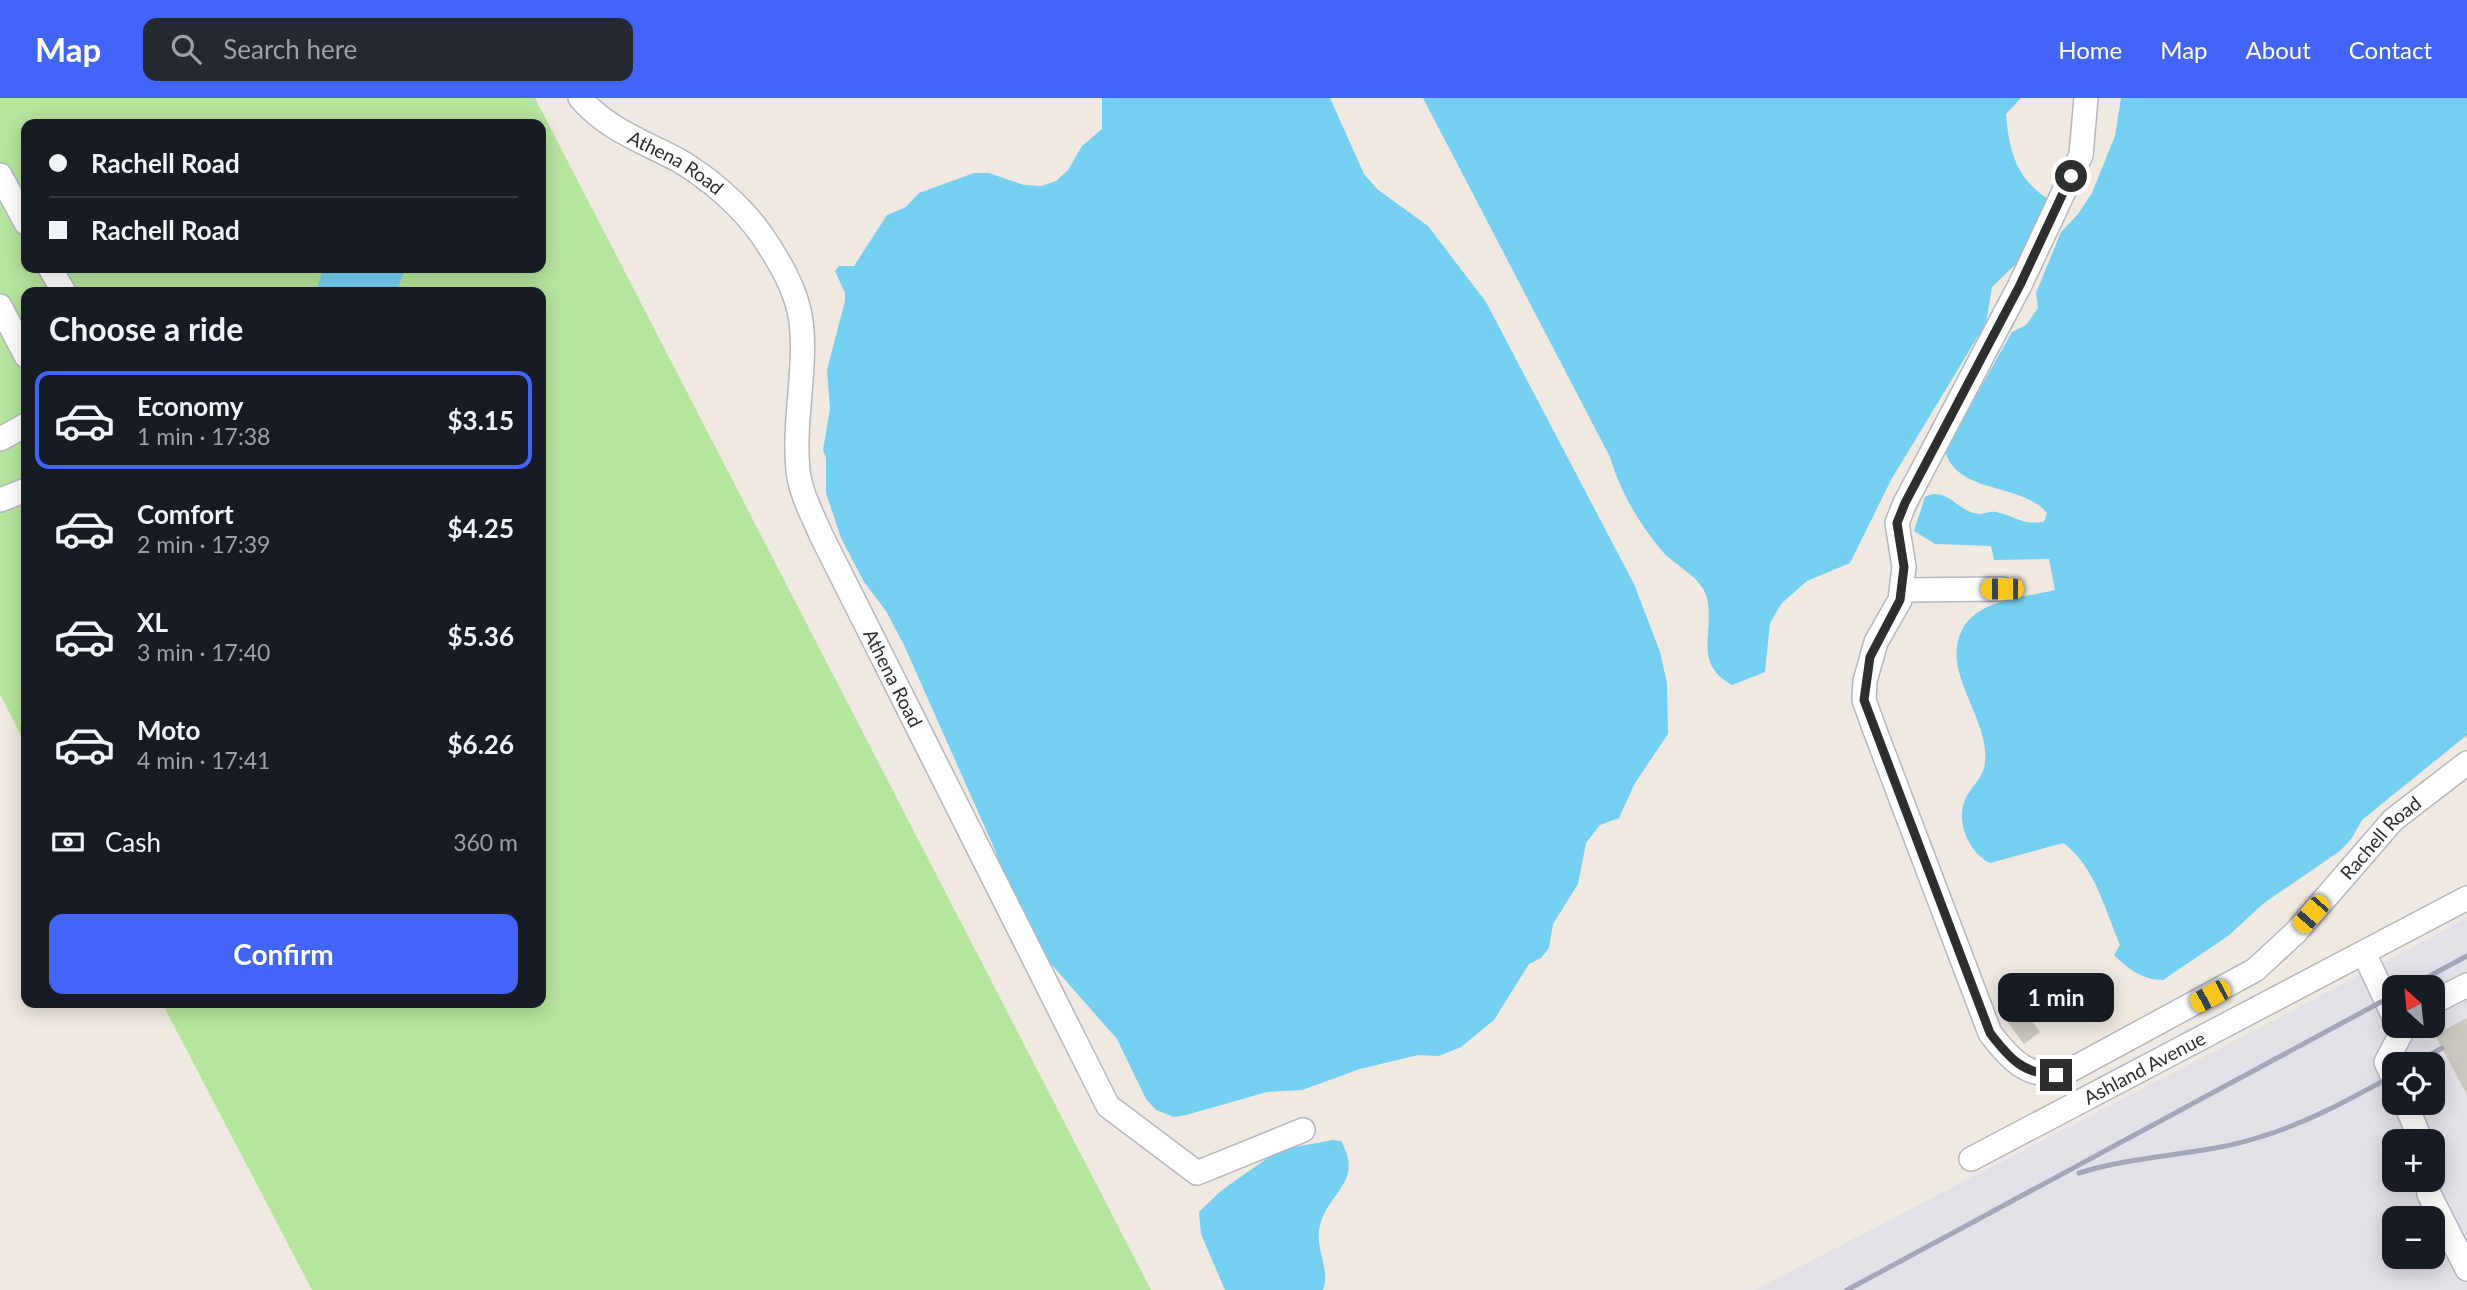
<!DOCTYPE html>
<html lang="en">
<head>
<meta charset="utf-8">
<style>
  :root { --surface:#171b24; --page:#242831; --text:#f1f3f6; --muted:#9ea1a6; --line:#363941; --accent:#4264fb }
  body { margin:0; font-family:Lato,sans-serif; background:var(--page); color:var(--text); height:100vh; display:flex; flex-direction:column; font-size:26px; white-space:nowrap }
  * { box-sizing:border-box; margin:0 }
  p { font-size:23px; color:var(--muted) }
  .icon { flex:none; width:38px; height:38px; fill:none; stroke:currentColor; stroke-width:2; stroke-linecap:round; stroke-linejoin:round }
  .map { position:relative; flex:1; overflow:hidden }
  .side { position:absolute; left:21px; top:189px; width:525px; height:721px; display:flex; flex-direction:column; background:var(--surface); border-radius:14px; box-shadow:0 4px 18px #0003 }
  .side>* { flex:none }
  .top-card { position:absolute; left:21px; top:21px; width:525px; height:154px; border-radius:14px; box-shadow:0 4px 18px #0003; display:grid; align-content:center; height:154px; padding:0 28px; background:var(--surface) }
  .needle { width:46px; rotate:333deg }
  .buttons { position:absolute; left:2382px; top:877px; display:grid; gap:14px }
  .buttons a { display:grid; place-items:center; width:63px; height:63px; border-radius:14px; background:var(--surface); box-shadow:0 4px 18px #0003; font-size:35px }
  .end { position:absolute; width:32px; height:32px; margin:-16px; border:9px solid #2e2e2e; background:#fff; box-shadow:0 0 0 4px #fff }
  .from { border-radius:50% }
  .bubble { position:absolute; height:49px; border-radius:14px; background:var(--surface); box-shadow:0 4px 18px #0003; font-size:23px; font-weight:700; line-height:49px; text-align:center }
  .car { position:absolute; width:21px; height:42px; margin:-21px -10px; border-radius:9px; box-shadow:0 0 5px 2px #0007; background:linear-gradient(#f5c518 24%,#345 0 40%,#f5c518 0 76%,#345 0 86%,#f5c518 0) }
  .top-card b { display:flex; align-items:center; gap:24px; height:66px; font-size:26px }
  .top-card b+b { border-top:2px solid var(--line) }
  .top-card i { width:18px; height:18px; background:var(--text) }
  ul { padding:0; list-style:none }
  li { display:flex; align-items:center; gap:21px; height:98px; margin:0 14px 10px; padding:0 14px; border:4px solid transparent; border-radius:14px }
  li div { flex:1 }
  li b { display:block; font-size:26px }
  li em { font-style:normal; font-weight:700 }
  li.on { border-color:var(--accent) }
  li>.icon { width:63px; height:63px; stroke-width:1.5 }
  h2 { padding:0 28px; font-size:32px; line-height:84px }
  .pay { display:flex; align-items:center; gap:18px; height:77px; padding:0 28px; font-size:26px }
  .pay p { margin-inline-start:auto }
  .button { display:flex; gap:14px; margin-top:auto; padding:14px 28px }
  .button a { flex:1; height:80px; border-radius:14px; background:var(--accent); color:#fff; font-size:28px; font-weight:700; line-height:80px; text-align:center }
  header { display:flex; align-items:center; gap:42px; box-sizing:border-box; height:98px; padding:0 35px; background:var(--accent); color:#fff }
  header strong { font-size:33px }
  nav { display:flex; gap:38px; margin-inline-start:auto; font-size:24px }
  .search { width:490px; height:63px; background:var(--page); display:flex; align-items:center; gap:18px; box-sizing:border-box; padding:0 24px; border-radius:14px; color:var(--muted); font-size:26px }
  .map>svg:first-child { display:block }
</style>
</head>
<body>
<header>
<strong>Map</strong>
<div class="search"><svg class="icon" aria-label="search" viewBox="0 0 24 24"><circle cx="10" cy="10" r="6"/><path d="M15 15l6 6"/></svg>Search here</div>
<nav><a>Home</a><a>Map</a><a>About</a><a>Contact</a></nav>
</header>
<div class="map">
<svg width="2467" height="1192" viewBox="0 0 2467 1192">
  <rect width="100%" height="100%" fill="#efe9e1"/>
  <!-- industrial -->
  <path fill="#e3e1e8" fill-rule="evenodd" d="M2467 820V1192H1755L2267 926ZM2394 889H2432V928H2394ZM2394 966H2432V1004H2394ZM2394 1043H2432V1082H2394ZM2394 1120H2432V1158H2394Z"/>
  <!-- green -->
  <path fill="#b6e59e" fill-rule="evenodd" d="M0 0H535L1151 1192H312L162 905H541V194H26V647L0 596ZM26 26H541V170H26Z"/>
  <!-- water -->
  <g fill="#75cff0">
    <polygon points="1102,0 1330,0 1364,76 1377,91 1428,128 1486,204 1634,486 1660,554 1667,585 1668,636 1635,685 1619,720 1600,727 1586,745 1578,786 1553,826 1549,850 1541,860 1529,866 1494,922 1461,949 1439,958 1418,957 1360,971 1302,992 1267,994 1186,1017 1174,1019 1156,1012 1146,1001 1117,941 1037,850 1012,799 995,752 904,547 886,513 864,484 841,440 826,395 826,360 823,352 830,311 827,272 845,203 845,195 835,173 839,168 854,168 887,117 906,109 919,95 974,75 989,75 1024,87 1041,88 1056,83 1068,72 1082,48 1102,31"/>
    <path d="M1423 0H2021L2006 16C2009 53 2016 80 2048 101L2022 160 1992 189 1986 225 1891 382 1850 465 1807 483 1782 505 1770 525 1765 574 1732 587C1692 564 1715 536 1707 500 1702 479 1675 468 1662 453 1638 424 1621 395 1610 359Z"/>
    <path d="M2121 0H2467V637L2362 722 2352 740 2340 753 2264 805 2228 838 2163 882C2143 882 2128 871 2114 857L2120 847C2105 812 2095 768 2063 745L1990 765C1970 756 1955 724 1965 702 1971 688 1984 680 1985 664 1990 619 1939 574 1963 530 1979 501 2027 499 2055 492L2049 461 1994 462 1991 448 1935 446 1914 433 1925 399C1947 387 1957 414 1979 416 1985 416 1990 413 1996 414 2016 418 2020 427 2044 424L2047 415C2021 384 1958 397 1945 353L2012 234 2026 227 2038 210 2036 195 2061 134 2078 116 2092 95 2115 38Z"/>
    <polygon points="323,170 405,170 397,194 316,194"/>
    <path d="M1333 1042 1341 1043C1364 1084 1329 1093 1320 1127 1314 1150 1331 1171 1323 1192H1225L1201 1136 1199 1114 1222 1092 1279 1052Z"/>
  </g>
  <!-- building -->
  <g fill="#cbc7bf">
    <polygon points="2022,910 2040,934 2024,946 2006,922"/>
    <polygon points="2467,920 2467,997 2435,937"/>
  </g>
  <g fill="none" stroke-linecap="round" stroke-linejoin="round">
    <!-- minor casing -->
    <g stroke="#b4b7c1" stroke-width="26">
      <g id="minor">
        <path id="s1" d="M580 0C608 32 642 43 678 62 709 80 740 107 761 136 778 161 797 192 801 223 807 269 793 323 798 372 800 394 812 416 821 437L1108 1008 1197 1075 1303 1032"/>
        <path id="s2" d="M2086 0 2081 57 2020 187 1905 405 1897 425 1904 469 1900 502 1876 544 1865 583 1864 602 1874 630 1990 935C2011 963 2030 983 2067 974L2255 872 2296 834 2393 722 2467 665"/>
        <polyline points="0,77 26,125"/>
        <polyline points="50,170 64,194"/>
        <polyline points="0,208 26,258"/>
        <polyline points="0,341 26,327"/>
        <polyline points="0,402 26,392"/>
        <polyline points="1902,492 2002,491"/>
        <polyline points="2364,855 2394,919"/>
        <polyline points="2432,905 2467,887"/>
        <polyline points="2394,982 2386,964 2405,928"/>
        <polyline points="2405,1004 2421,1043"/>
        <path id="s3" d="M1971 1061 2467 800"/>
        <polyline points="2427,1082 2429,1096 2467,1171"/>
      </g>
    </g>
    <!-- minor -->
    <use href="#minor" stroke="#fff" stroke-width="23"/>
    <!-- rail -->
    <g stroke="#a3a6b8" stroke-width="5">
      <polyline points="2409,889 2467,858"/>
      <polyline points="2414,966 2442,950"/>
      <path d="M2079 1075C2139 1056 2204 1058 2263 1038 2309 1024 2352 1000 2394 977"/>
      <polyline points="1847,1192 2394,897"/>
    </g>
  </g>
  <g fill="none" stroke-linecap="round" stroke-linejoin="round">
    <!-- route -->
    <path stroke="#2e2e2e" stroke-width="9" d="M2056 977C2023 976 2009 960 1990 935L1864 602 1870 559 1900 502 1904 469 1897 425 1905 405 2020 187 2071 78"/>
  </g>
  <g text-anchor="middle" stroke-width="7" stroke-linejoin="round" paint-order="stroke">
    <!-- street labels -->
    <g font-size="19" fill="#2e2e2e" stroke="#fff">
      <text dy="7" stroke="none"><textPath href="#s1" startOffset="116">Athena Road</textPath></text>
      <text dy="7" stroke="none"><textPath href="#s1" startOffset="704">Athena Road</textPath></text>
      <text dy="7" stroke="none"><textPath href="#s2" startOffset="1500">Rachell Road</textPath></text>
      <text dy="7" stroke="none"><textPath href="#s3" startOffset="196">Ashland Avenue</textPath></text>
    </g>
  </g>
</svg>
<div class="buttons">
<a><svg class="needle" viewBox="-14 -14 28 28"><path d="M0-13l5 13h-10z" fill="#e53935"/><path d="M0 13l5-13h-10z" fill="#9ea1a6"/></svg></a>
<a><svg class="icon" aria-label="locate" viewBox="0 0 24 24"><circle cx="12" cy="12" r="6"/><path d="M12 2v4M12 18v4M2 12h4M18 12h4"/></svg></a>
<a>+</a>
<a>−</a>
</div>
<i class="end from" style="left:2071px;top:78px"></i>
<i class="end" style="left:2056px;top:977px"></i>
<div class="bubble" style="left:1998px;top:875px;width:116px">1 min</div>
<i class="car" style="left:2002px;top:491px;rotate:270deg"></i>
<i class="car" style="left:2311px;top:816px;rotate:221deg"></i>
<i class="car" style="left:2210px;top:898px;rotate:242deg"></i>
<div class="top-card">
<b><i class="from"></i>Rachell Road</b>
<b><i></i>Rachell Road</b>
</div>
<section class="side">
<h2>Choose a ride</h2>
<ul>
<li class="on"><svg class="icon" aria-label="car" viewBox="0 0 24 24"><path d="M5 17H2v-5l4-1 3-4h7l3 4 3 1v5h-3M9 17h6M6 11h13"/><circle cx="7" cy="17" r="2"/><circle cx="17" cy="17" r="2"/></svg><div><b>Economy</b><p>1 min · 17:38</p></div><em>$3.15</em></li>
<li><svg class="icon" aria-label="car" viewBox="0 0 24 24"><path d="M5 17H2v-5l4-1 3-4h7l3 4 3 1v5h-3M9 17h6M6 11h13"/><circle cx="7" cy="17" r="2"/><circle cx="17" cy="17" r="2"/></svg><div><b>Comfort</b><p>2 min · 17:39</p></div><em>$4.25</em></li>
<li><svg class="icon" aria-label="car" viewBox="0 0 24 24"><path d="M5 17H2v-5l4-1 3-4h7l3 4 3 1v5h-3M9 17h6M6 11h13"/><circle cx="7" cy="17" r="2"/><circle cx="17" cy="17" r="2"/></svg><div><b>XL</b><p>3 min · 17:40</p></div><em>$5.36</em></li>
<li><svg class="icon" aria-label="car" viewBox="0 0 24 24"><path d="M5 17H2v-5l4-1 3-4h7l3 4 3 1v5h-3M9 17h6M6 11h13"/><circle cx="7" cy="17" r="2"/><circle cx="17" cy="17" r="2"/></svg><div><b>Moto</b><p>4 min · 17:41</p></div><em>$6.26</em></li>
</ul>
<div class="pay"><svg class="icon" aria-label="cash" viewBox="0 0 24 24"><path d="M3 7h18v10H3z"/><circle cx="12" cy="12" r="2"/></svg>Cash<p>360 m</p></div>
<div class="button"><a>Confirm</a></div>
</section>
</div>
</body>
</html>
